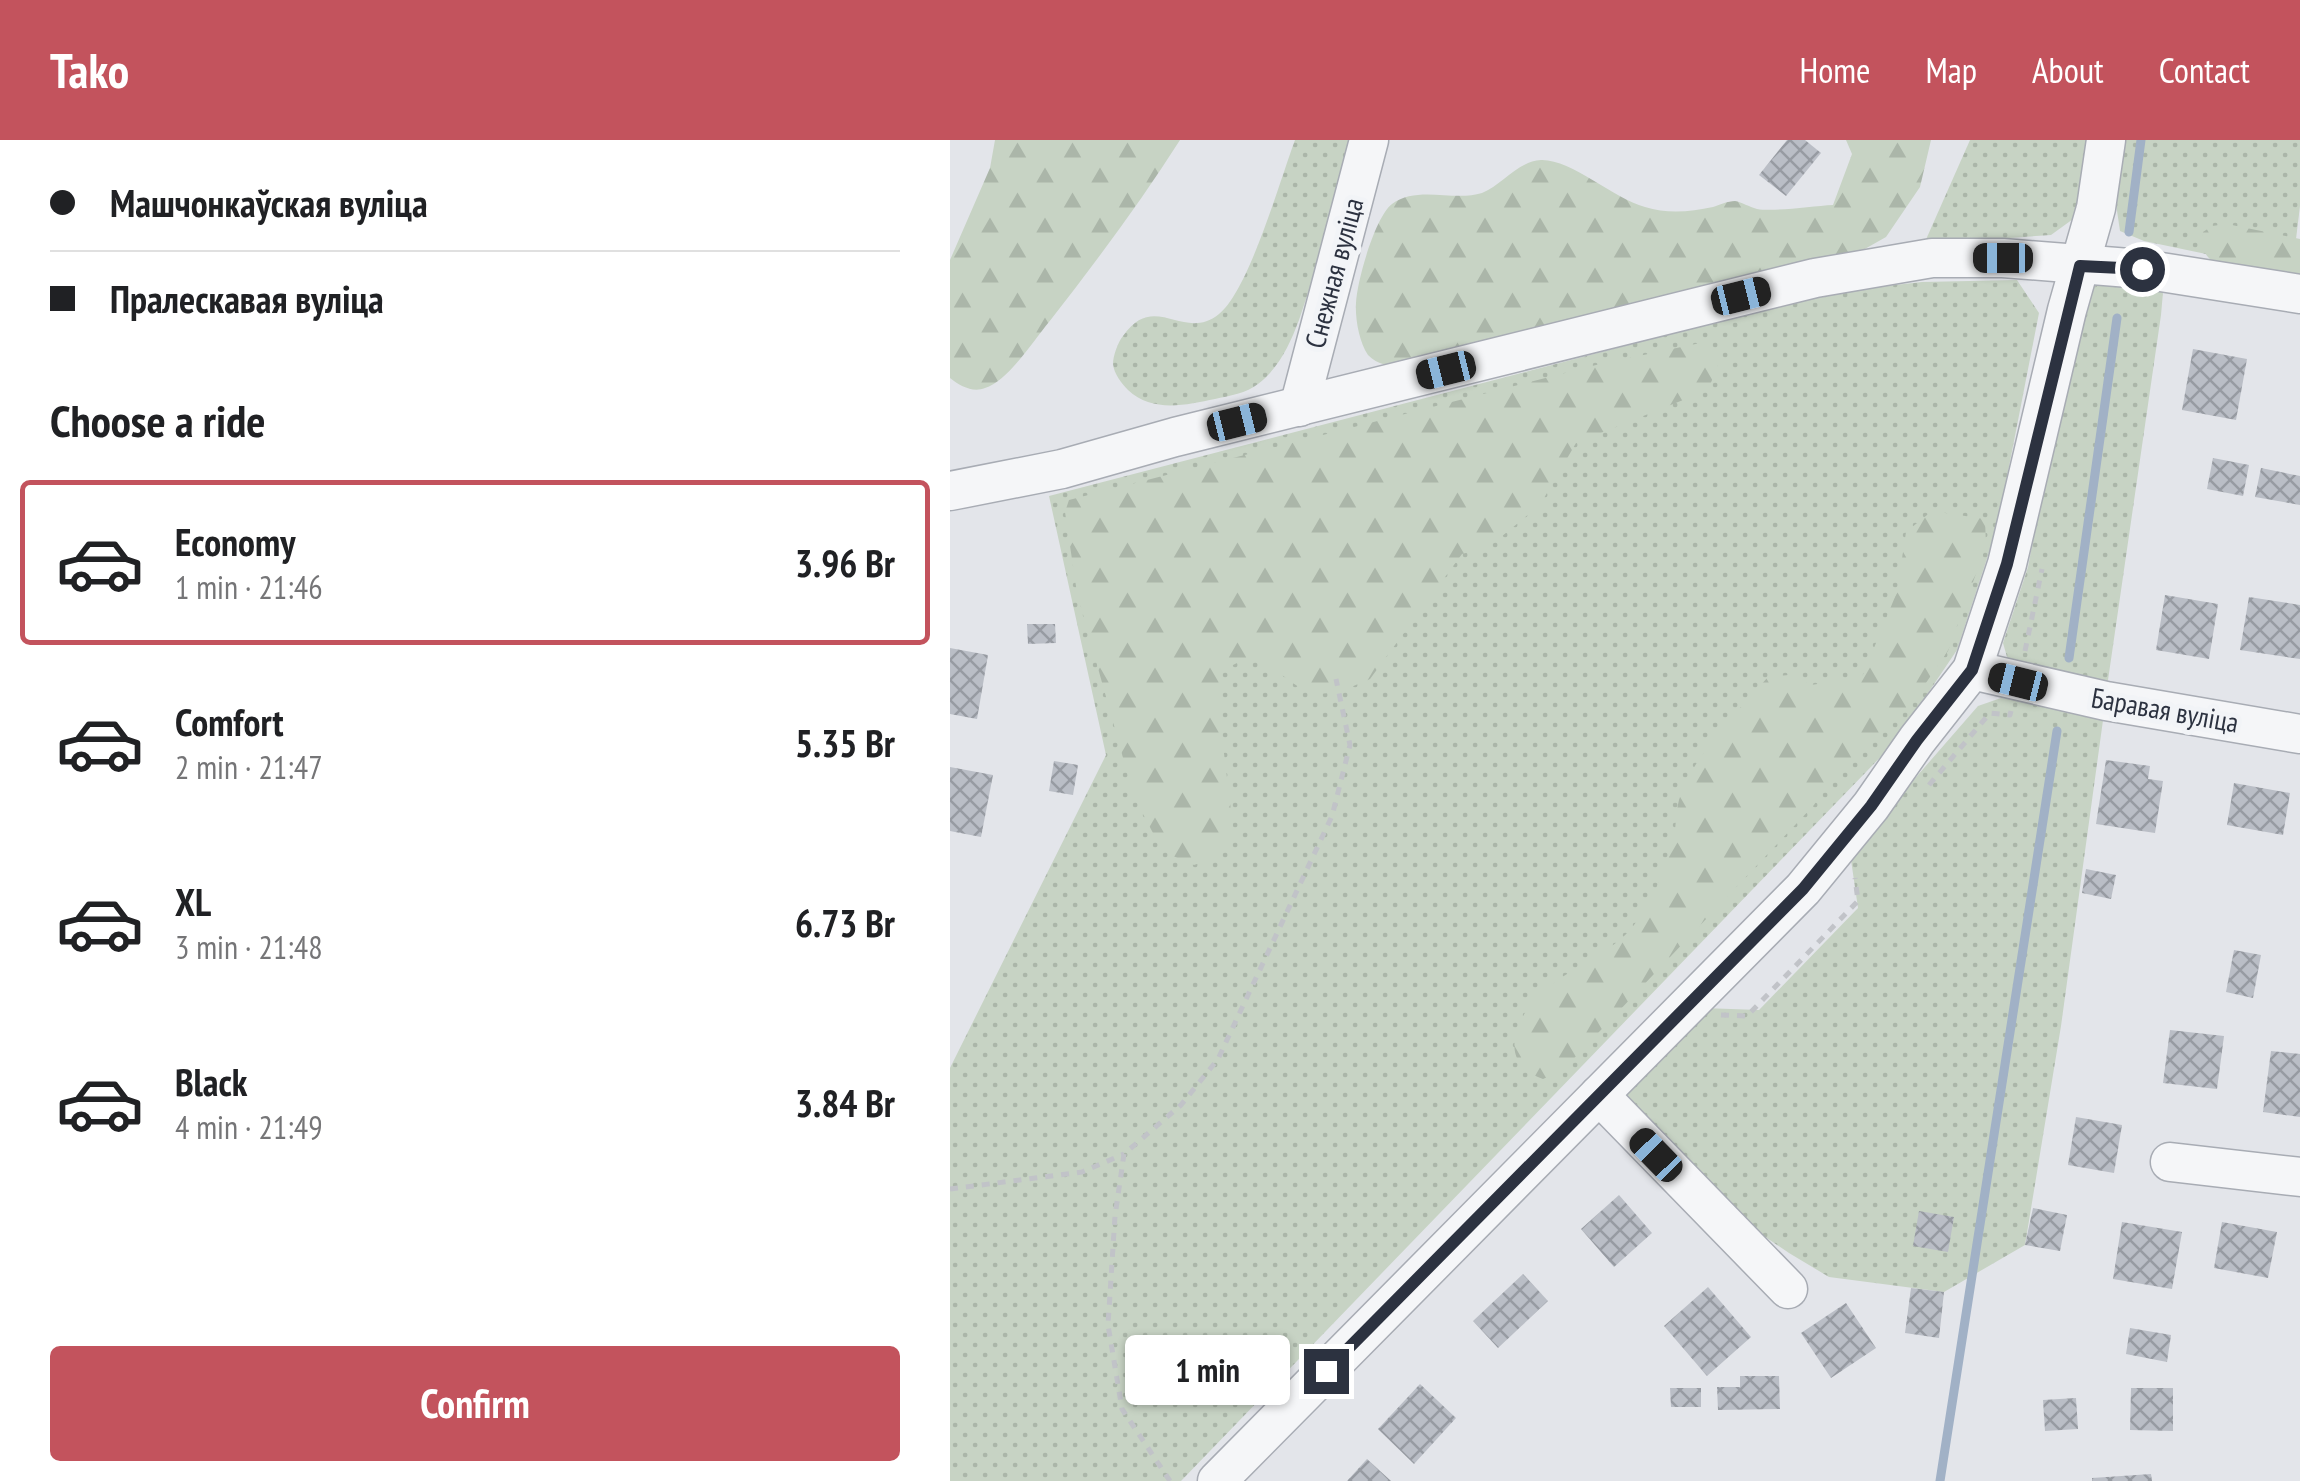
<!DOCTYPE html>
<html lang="en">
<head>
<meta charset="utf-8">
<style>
  :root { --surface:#fff; --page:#f6f6f6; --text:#202124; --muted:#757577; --line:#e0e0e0; --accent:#c3535d }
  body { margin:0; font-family:"PT Sans Narrow",sans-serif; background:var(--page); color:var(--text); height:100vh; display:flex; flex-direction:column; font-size:38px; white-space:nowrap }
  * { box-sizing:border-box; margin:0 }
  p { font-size:32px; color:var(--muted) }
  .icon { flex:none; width:55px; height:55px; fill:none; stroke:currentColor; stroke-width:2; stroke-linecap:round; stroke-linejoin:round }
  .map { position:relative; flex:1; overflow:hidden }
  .drawer { display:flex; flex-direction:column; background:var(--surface); width:950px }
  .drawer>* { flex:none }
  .banner { display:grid; align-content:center; height:220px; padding:0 50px; background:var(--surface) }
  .end { position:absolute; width:45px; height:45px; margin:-22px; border:12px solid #2c3240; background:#fff; box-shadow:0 0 0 5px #fff }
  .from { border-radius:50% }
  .bubble { position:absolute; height:70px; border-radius:10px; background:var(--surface); box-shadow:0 2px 8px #0004; font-size:32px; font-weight:700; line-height:70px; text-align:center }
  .car { position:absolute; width:30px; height:60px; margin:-30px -15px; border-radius:12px; box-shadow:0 0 8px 2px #0007; background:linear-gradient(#222 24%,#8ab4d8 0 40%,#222 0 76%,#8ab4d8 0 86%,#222 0) }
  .banner b { display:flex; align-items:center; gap:35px; height:95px; font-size:38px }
  .banner b+b { border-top:2px solid var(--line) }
  .banner i { width:25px; height:25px; background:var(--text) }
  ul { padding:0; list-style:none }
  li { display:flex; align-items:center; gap:30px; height:165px; margin:0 20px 15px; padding:0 30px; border:5px solid transparent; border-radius:10px }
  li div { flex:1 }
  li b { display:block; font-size:38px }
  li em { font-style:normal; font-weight:700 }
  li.current { border-color:var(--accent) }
  li>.icon { width:90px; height:90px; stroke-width:1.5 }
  h2 { padding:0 50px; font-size:45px; line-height:120px }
  .primary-button { display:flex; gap:20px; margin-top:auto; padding:20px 50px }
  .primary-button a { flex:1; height:115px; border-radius:10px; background:var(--accent); color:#fff; font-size:40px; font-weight:700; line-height:115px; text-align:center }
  header { display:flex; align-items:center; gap:60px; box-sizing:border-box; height:140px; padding:0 50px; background:var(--accent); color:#fff }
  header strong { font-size:48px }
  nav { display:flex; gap:55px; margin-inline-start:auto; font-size:35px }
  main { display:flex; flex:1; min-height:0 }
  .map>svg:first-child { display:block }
</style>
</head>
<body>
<header>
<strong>Tako</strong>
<nav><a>Home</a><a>Map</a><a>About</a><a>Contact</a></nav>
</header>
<main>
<section class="drawer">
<div class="banner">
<b><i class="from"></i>Машчонкаўская вуліца</b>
<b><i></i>Пралескавая вуліца</b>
</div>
<h2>Choose a ride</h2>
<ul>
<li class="current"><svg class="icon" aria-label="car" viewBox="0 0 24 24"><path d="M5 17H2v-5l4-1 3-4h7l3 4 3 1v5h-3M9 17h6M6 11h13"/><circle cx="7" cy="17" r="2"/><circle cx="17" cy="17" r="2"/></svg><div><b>Economy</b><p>1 min · 21:46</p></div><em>3.96 Br</em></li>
<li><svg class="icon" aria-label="car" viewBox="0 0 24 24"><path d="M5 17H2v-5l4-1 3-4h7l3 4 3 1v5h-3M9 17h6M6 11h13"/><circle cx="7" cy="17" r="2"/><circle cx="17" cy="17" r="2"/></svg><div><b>Comfort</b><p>2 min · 21:47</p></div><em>5.35 Br</em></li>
<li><svg class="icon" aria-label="car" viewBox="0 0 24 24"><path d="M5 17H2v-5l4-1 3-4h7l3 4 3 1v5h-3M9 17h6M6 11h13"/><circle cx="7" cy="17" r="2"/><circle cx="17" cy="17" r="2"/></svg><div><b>XL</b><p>3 min · 21:48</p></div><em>6.73 Br</em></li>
<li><svg class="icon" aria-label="car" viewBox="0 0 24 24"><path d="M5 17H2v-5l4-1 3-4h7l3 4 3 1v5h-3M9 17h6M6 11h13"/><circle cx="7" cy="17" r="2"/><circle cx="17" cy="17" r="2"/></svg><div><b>Black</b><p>4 min · 21:49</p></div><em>3.84 Br</em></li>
</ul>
<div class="primary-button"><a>Confirm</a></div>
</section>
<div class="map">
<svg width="1350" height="1341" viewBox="0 0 1350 1341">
  <defs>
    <pattern id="green-dots" width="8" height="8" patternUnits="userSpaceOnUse" patternTransform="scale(2.5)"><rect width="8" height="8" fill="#c7d3c4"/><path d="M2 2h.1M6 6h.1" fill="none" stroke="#abb6a9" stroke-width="1.8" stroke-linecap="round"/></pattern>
    <pattern id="forest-firs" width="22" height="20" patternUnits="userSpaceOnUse" patternTransform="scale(2.5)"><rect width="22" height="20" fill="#c7d3c4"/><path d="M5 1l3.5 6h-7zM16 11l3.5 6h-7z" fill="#abb6a9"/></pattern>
    <pattern id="building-cross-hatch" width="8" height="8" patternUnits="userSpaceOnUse" patternTransform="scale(2.5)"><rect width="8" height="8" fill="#babec6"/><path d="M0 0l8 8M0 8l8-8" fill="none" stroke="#979ba2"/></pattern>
  </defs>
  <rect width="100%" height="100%" fill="#e3e5ea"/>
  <!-- green -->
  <g fill="url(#green-dots)">
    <path d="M345 0H409L349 180C340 204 329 228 308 244 297 253 279 256 265 259 236 265 202 273 178 250 172 244 164 234 163 224 163 216 168 202 173 196 205 150 233 203 269 174 299 150 330 40 345 0Z"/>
    <polygon points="1020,0 1149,0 1130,74 1101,95 974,104"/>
    <polygon points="1174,0 1350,0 1350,66 1342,132 1194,101 1170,91 1166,64"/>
    <polygon points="1155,139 1214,141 1211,175 1157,547 1059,524 1053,503 1078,427 1124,183 1139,151"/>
    <polygon points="1067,140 1089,173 1047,388 1007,510 945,602 231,1341 0,1341 0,928 156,615 99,356 882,152 972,142"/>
    <polygon points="1051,558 1154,573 1111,886 1075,1105 994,1152 879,1137 839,1113 789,1079 678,968 675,947 753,868 809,870 908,768 900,713 1028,566"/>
  </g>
  <!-- forest -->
  <g fill="url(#forest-firs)">
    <path d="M45 0H230C190 63 145 123 99 182 84 200 58 241 35 248 23 253 10 246 0 238V120L40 28Z"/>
    <path d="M896 0H981L970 47 936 97 913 110 453 228C441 226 427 225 418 215 409 202 405 178 406 163 407 141 425 77 442 64 468 45 504 62 532 53 552 45 568 21 591 20 621 19 663 58 695 67 717 74 740 72 763 67 769 65 778 61 785 61 792 62 799 67 807 69 825 72 862 66 883 65L902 14Z"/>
    <path d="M1277 84 1350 99V138L1263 122C1253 113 1250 106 1253 92L1262 86Z"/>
    <path d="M755 202 764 209 770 220 758 250 626 303 590 365 540 406 512 414 420 539C405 545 384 556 367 553 328 548 317 495 270 534L267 556 283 687C274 711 269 717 244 725L223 716 203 693 184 657 127 453 115 372 119 360 646 225Z"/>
    <path d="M982 371 1035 379 1036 406 998 511 962 563 881 637 864 665 613 930 593 939C567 930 558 911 569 885 590 831 656 826 687 781 704 756 717 728 724 698 726 685 726 672 729 660 742 616 788 571 818 537L839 535 861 545 912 537 947 452 956 392Z"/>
  </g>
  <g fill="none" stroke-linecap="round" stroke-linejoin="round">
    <!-- stream -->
    <g stroke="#a1b1c6" stroke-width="9">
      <polyline points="1179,92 1191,0"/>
      <polyline points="1119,518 1167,178"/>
      <polyline points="990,1341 1107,591"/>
    </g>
  </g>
  <!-- building -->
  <g fill="url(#building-cross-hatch)">
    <polygon points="837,0 855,0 871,13 836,56 809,35"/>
    <polygon points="1243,209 1297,219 1286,280 1232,270"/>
    <polygon points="1263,318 1299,325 1293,356 1257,349"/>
    <polygon points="1311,328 1350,336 1350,365 1305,357"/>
    <polygon points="1215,455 1268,464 1259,519 1206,510"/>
    <polygon points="1299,457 1350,465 1350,519 1290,510"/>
    <polygon points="77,484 105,484 106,503 78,504"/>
    <polygon points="0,508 38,515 27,579 0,574"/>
    <polygon points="1156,620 1200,626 1198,639 1213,641 1205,693 1146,684"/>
    <polygon points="104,621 128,625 123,655 99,651"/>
    <polygon points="0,627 43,635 31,697 0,691"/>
    <polygon points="1284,643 1340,653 1333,695 1277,685"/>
    <polygon points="1136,729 1166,735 1161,759 1132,753"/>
    <polygon points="1284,810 1311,815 1303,858 1276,852"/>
    <polygon points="1220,890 1274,896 1267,949 1213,943"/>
    <polygon points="1321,911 1350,914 1350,977 1313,972"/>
    <polygon points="1126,977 1172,985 1164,1033 1118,1025"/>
    <polygon points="669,1055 702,1093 664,1127 631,1089"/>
    <polygon points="1083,1068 1117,1075 1110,1111 1075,1105"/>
    <polygon points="969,1071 1004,1077 998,1112 963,1106"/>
    <polygon points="1172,1082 1232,1092 1222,1149 1163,1139"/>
    <polygon points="1272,1082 1327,1092 1318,1138 1264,1128"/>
    <polygon points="573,1134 598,1161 548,1208 523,1181"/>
    <polygon points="758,1147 801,1197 757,1236 714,1186"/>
    <polygon points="961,1148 994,1152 989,1198 955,1193"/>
    <polygon points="896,1163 926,1208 881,1238 851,1193"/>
    <polygon points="1180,1188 1221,1195 1217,1222 1176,1214"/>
    <polygon points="790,1236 829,1236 830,1269 768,1270 767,1247 790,1247"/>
    <polygon points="470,1244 506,1278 464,1324 428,1289"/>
    <polygon points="720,1248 751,1248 751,1267 721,1267"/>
    <polygon points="1181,1248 1223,1248 1223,1291 1180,1290"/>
    <polygon points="1126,1258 1128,1289 1095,1291 1093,1260"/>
    <polygon points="417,1319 441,1341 397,1341"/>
    <polygon points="1201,1334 1202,1341 1142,1341 1142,1338"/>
  </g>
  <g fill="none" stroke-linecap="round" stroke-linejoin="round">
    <!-- minor casing -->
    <g stroke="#a8acb4" stroke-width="41">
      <g id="minor">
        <polyline points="349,267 419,0"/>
        <polyline points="0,351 112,329 225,297 865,138 982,118 1053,118 1192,129 1350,154"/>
        <polyline points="1022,530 1156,561 1350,594"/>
        <polyline points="649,955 838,1149"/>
        <polyline points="1220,1022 1350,1037"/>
        <polyline points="267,1341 853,749 921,666 967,600 1022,530 1057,424 1117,170 1146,68 1156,0"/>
      </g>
    </g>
    <!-- path -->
    <g stroke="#c1c3c8" stroke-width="5" stroke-dasharray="8 8" stroke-linecap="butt">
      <polyline points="1075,511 1092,429"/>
      <polyline points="979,645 1040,573 1060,575 1061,571"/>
      <polyline points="771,875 797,876 908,761 905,738"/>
      <polyline points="0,1049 132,1032 174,1014"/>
      <polyline points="220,1341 172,1269 158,1185 165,1076 174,1014 231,965 268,919 382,676 400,605 386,539"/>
    </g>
    <!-- minor -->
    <use href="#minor" stroke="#f5f6f8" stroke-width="38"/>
  </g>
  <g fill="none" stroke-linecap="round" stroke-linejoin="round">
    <!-- route -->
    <polyline stroke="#2c3240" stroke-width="12" points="376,1231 853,749 921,666 967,600 1022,530 1057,424 1130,126 1192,129"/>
  </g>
  <g text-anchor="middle" stroke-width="10" stroke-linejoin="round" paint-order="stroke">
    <!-- street labels -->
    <g font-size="28" fill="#2c3240" stroke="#f2f4f7">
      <text transform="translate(384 133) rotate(-75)" y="10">Снежная вуліца</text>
      <text transform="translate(1215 570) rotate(10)" y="10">Баравая вуліца</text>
    </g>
  </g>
</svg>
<i class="end from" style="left:1192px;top:129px"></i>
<i class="end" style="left:376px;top:1231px"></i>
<div class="bubble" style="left:175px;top:1195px;width:165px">1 min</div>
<i class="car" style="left:1053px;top:118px;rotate:270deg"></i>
<i class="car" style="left:791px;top:156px;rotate:76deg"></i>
<i class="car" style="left:496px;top:230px;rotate:256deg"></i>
<i class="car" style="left:287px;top:282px;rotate:76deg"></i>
<i class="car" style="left:1068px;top:542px;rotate:284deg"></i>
<i class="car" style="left:706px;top:1015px;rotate:316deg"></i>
</div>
</main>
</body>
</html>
